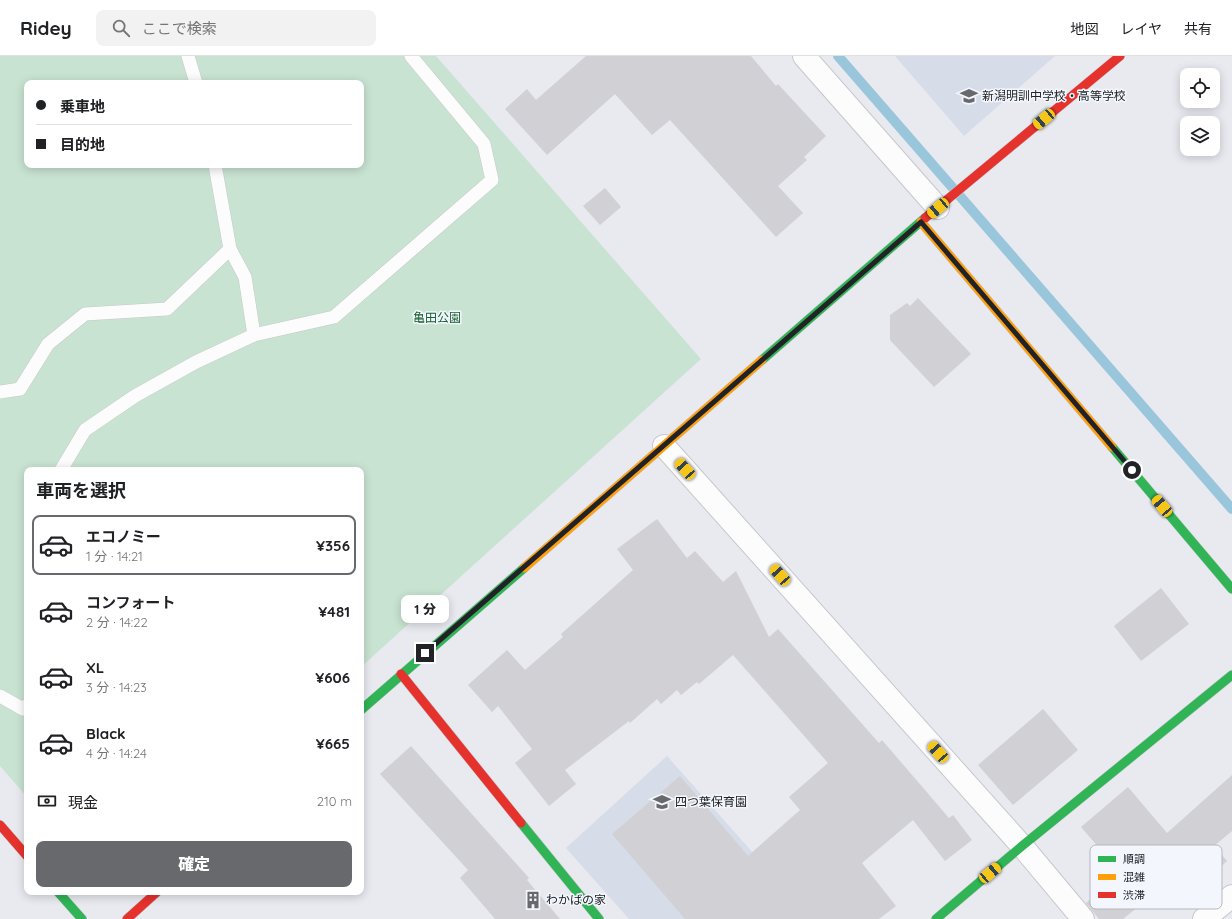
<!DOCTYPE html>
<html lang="ja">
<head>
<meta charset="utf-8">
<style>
  :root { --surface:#fff; --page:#f2f2f2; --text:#202124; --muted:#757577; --line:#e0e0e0; --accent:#67696d }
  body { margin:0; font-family:Quicksand,"Noto Sans JP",sans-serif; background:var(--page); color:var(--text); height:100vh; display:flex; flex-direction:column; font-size:15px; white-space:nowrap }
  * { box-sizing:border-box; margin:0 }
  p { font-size:13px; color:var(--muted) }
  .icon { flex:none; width:22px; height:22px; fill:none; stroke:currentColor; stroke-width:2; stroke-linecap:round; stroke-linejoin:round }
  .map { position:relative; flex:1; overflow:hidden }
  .drawer { position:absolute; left:24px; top:411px; width:340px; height:428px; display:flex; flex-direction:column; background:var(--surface); border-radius:8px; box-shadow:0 2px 10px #0003 }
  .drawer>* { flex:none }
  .hud { position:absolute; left:24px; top:24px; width:340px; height:88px; border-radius:8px; box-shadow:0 2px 10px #0003; display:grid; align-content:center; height:88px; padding:0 12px; background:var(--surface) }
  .fabs { position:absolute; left:1180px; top:12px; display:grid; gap:8px }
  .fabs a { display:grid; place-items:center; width:40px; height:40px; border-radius:8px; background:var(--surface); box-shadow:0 2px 10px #0003; font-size:20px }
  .end { position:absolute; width:18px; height:18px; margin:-9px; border:5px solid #212326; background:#fff; box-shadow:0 0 0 2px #fff }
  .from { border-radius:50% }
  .bubble { position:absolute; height:28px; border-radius:8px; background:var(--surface); box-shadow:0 2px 10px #0003; font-size:13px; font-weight:800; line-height:28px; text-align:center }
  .car { position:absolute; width:12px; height:24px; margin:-12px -6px; border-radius:5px; box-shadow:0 0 3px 1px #0007; background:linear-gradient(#f5c518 24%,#345 0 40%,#f5c518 0 76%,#345 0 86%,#f5c518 0) }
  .hud b { display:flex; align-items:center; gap:14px; height:38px; font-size:15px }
  .hud b+b { border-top:1px solid var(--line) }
  .hud i { width:10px; height:10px; background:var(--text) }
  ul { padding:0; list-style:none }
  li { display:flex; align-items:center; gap:12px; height:60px; margin:0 8px 6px; padding:0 4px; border:2px solid transparent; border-radius:8px }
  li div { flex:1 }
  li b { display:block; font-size:15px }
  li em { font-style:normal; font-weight:800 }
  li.selected { border-color:var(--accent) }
  li>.icon { width:36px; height:36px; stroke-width:1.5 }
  h2 { padding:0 12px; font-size:18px; line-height:48px }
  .pay { display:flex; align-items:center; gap:10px; height:44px; padding:0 12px; font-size:15px }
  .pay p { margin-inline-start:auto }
  .action { display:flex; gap:8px; margin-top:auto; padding:8px 12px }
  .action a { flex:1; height:46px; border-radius:8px; background:var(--accent); color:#fff; font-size:16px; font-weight:800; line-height:46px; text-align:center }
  header { display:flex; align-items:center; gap:24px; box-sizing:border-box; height:56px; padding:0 20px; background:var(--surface); border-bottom:1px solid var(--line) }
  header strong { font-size:19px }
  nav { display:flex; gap:22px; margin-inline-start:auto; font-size:14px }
  .search { width:280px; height:36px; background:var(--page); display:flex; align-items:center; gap:10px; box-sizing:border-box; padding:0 14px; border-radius:8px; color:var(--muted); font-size:15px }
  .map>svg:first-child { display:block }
</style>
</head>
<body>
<header>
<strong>Ridey</strong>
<div class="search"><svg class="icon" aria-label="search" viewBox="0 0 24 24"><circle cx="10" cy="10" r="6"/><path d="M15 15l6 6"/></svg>ここで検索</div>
<nav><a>地図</a><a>レイヤ</a><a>共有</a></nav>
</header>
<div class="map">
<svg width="1232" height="863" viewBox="0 0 1232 863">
  <rect width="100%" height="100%" fill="#e8eaf0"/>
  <!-- built -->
  <g fill="#d6dce8">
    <polygon points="895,0 1055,0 964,80"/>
    <polygon points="667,700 771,817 718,863 629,863 566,792"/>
  </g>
  <!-- green -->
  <path fill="#c8e3d1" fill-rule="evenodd" d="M0 0H436L701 303 361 611V414H27V741L0 710ZM27 27H361V109H27Z"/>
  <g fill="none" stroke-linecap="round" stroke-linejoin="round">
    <!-- stream -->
    <polyline stroke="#9ac6dc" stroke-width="10" points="838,0 1232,453"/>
  </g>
  <!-- building -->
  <g fill="#d0d0d5">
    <polygon points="586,0 751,0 776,30 778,28 826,80 804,101 807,104 778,130 803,157 776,181 670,64 652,79 615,38 547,99 505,53 527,33 536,44"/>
    <polygon points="605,132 621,151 600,169 583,150"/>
    <polygon points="918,242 971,298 934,331 890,284 890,259 907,247 910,250"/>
    <polygon points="657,463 687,502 695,495 723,526 736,515 769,581 778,573 879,687 882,684 949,762 953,759 972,784 945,805 913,764 862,807 896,850 879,863 685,863 612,778 680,720 748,800 800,754 789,741 828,707 733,599 699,628 697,626 681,639 677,634 661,648 657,643 630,667 629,665 565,714 576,728 549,750 515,707 532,693 498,650 492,656 468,629 507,594 525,614 563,581 561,578 633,514 617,493"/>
    <polygon points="1161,532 1189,568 1141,605 1114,570"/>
    <polygon points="1043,653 1078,694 1013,749 978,709"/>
    <polygon points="411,690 529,822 527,824 560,863 495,863 460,822 468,814 380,718"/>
    <polygon points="1232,719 1232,775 1214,790 1227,805 1195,835 1181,820 1169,832 1166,828 1123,863 1099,863 1086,847 1121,817 1081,771 1128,731 1167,777"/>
  </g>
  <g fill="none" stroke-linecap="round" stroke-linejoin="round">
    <!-- lane casing -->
    <g stroke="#c6c8cc" stroke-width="14">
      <g id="lane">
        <polyline points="188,0 196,27"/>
        <polyline points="230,193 245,221 254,279"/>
        <polyline points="0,336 20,333 48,288 85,258 167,253 230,193 215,109"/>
        <polyline points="61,414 85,374 135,340 196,306 254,279 334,261 492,124 484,88 411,0"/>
        <polyline points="0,640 23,653 27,649"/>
      </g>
    </g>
    <!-- street casing -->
    <g stroke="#c6c8cc" stroke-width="24">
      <g id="street">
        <polyline points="804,0 938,152"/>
        <polyline points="664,390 1022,790 1083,863"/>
        <polyline points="1204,863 1232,840"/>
      </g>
    </g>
    <!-- fast casing -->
    <g stroke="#c6c8cc" stroke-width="10">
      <g id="fast">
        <polyline points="762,304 925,162"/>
        <polyline points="1112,391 1232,533"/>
        <polyline points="361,654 524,512"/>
        <polyline points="521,767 599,863"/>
        <polyline points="58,836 82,863"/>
        <polyline points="936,863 1022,790 1232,619"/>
      </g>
    </g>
    <!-- slow casing -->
    <g stroke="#c6c8cc" stroke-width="10">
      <g id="slow">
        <polyline points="921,166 1112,391"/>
        <polyline points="524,512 762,304"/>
      </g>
    </g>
    <!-- jam casing -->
    <g stroke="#c6c8cc" stroke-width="10">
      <g id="jam">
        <polyline points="925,162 1120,0"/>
        <polyline points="401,618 521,767"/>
        <polyline points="0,769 27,800"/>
        <polyline points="127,863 157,836"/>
      </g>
    </g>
    <!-- lane -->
    <use href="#lane" stroke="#fcfcfd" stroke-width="13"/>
    <!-- street -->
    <use href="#street" stroke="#fcfcfd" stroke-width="22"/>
    <!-- fast -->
    <use href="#fast" stroke="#30b455" stroke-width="9"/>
    <!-- slow -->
    <use href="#slow" stroke="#ff9f0a" stroke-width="9"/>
    <!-- jam -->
    <use href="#jam" stroke="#e5322d" stroke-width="9"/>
  </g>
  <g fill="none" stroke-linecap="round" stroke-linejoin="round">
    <!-- route -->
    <polyline stroke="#212326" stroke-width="5" points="425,597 921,166 1132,414"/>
  </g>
  <!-- icons -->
  <defs>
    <g id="school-bare" transform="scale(1.38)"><path d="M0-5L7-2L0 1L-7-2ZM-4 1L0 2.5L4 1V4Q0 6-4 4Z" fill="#67696d" stroke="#f3f6fd" stroke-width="2.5" paint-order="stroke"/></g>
    <g id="building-bare" transform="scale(1.38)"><path d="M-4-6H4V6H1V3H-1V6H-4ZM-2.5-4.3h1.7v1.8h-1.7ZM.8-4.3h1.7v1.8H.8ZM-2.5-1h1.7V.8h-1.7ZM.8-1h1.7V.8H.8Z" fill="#67696d" stroke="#f3f6fd" stroke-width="2.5" paint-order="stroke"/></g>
  </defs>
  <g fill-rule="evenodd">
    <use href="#school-bare" x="969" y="40"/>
    <use href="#school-bare" x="662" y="746"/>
    <use href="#building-bare" x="533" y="844"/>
  </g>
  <g text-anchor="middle" stroke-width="3" stroke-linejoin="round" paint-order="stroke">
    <!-- poi labels -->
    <g font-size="12" fill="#212326" stroke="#f3f6fd" text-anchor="start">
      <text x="982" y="44">新潟明訓中学校・高等学校</text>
      <text x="675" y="750">四つ葉保育園</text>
      <text x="546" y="848">わかばの家</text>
    </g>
    <!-- park labels -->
    <g font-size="12" fill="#166130" stroke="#f3f6fd">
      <text x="437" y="266">亀田公園</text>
    </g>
  </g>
  <!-- legend -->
  <rect x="1090" y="789" width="132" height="64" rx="6" fill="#f3f6fd" stroke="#b4b7bc" stroke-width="1"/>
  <rect x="1098" y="800" width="18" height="6" fill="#30b455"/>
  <rect x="1098" y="818" width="18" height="6" fill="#ff9f0a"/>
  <rect x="1098" y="836" width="18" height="6" fill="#e5322d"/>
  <g font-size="11" fill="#212326">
    <text x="1123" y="807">順調</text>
    <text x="1123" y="825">混雑</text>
    <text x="1123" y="843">渋滞</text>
  </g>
</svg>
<div class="fabs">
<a><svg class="icon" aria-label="locate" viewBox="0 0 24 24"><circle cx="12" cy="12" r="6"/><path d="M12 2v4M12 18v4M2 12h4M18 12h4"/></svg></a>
<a><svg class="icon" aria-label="layers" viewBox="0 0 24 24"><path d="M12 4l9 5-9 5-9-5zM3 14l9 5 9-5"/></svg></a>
</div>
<i class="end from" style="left:1132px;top:414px"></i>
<i class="end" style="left:425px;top:597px"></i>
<div class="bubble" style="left:401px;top:539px;width:48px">1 分</div>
<i class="car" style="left:1044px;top:63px;rotate:230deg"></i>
<i class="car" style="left:938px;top:152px;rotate:230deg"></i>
<i class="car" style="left:685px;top:413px;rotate:318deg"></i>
<i class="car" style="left:1162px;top:450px;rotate:320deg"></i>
<i class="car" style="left:780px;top:519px;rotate:318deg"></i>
<i class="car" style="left:938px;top:696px;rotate:318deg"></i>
<i class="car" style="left:990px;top:817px;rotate:50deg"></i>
<div class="hud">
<b><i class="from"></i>乗車地</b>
<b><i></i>目的地</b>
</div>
<section class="drawer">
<h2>車両を選択</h2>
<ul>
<li class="selected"><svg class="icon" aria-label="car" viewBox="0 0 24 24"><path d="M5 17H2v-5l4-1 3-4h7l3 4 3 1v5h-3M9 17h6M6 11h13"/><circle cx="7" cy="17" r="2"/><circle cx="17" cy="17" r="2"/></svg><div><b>エコノミー</b><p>1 分 · 14:21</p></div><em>¥356</em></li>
<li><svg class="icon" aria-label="car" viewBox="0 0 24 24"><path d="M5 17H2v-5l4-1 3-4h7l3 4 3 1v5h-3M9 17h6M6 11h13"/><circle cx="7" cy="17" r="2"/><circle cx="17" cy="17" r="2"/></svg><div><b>コンフォート</b><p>2 分 · 14:22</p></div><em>¥481</em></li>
<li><svg class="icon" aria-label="car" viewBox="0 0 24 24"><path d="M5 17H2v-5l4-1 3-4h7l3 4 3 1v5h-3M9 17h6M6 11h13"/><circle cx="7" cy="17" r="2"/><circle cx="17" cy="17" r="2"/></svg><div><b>XL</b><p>3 分 · 14:23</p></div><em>¥606</em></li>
<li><svg class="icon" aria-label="car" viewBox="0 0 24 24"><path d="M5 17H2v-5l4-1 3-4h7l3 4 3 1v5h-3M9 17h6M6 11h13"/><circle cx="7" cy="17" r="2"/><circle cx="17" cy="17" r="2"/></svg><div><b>Black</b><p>4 分 · 14:24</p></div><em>¥665</em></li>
</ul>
<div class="pay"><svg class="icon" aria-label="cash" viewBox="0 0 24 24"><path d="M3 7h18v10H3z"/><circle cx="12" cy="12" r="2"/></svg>現金<p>210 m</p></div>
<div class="action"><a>確定</a></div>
</section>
</div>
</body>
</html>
